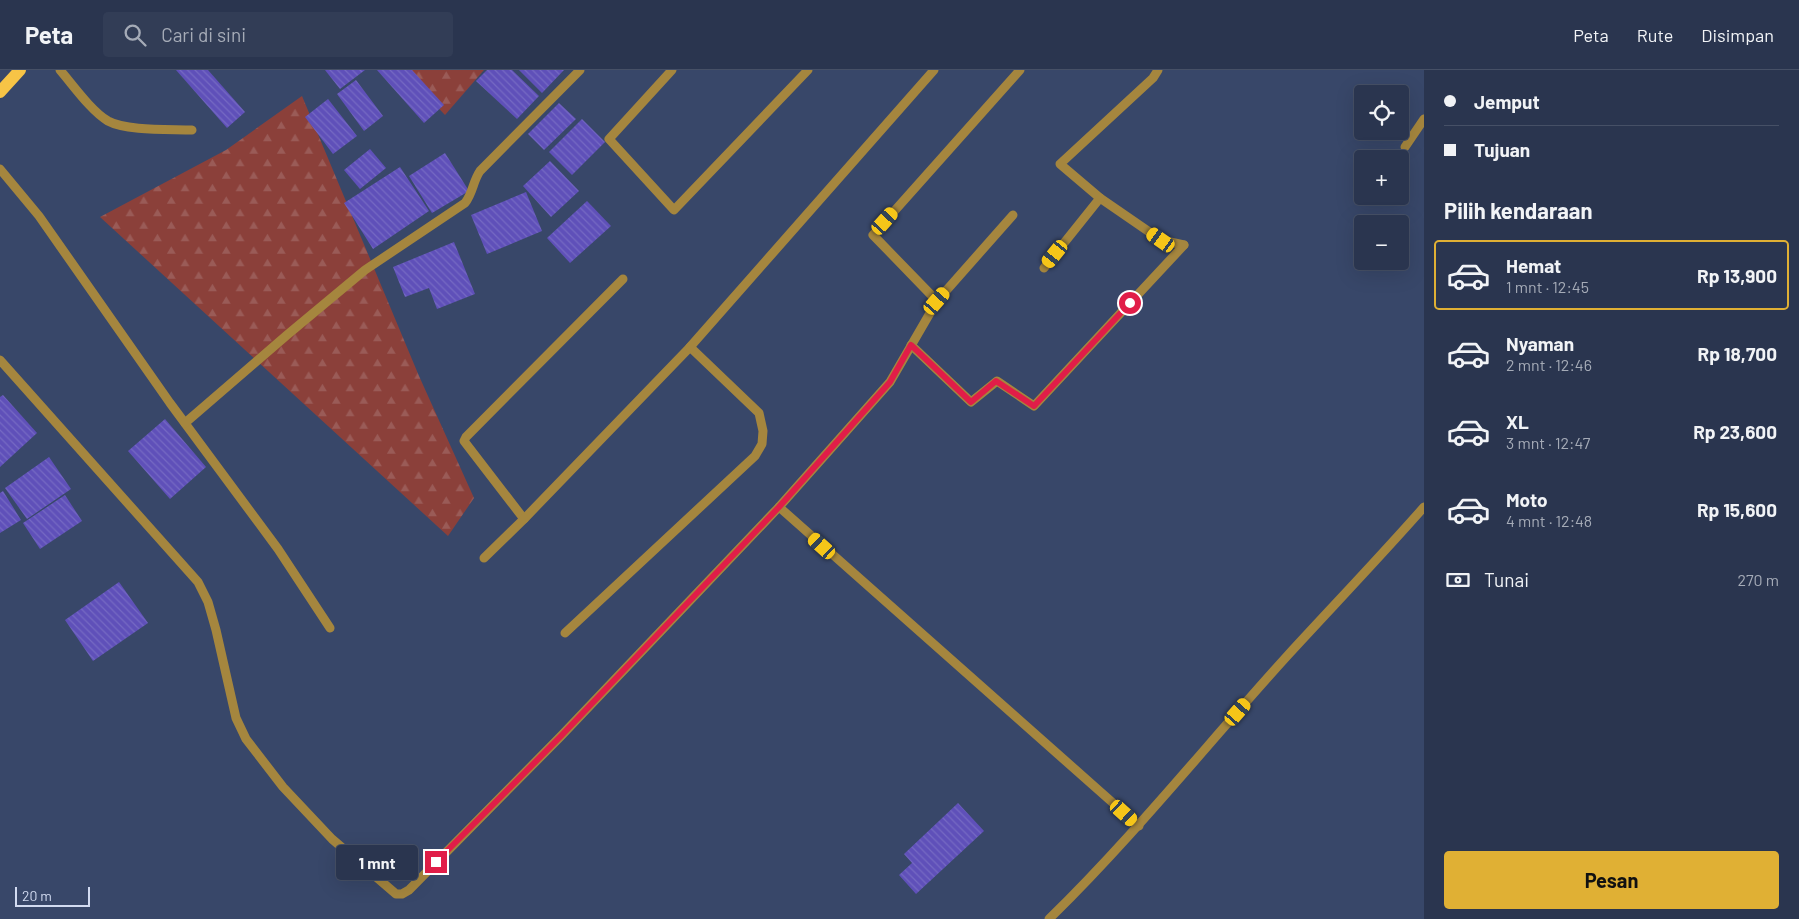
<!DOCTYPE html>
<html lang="id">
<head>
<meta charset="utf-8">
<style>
  :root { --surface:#2a354f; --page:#323d56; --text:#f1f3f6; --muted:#a5abb7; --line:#465066; --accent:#e0b034 }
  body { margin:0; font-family:Barlow,sans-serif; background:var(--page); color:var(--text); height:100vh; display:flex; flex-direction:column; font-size:19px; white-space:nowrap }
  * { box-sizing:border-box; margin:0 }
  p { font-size:16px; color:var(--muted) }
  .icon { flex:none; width:28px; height:28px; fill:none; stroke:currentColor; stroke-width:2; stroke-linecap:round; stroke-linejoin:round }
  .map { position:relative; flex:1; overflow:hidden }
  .drawer { display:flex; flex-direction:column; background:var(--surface); width:375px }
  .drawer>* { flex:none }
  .hud { display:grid; align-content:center; height:110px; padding:0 20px; background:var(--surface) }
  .buttons { position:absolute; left:1354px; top:15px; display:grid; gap:10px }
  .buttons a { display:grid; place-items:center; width:55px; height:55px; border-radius:5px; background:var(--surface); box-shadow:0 5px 20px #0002,0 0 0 1px var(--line); font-size:25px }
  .scale { position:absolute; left:15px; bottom:12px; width:75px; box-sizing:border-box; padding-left:5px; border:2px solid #d2dbf1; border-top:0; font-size:14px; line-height:18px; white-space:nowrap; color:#d2dbf1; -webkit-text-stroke:4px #384769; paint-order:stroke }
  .end { position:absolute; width:22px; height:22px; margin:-11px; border:6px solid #e11d48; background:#fff; box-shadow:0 0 0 2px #fff }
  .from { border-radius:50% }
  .bubble { position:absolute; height:35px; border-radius:5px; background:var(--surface); box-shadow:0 5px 20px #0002,0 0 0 1px var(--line); font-size:16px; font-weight:700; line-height:35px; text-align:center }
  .car { position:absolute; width:15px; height:30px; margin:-15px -8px; border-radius:6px; box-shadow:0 0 4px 1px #0007; background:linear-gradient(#f5c518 24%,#345 0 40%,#f5c518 0 76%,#345 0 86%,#f5c518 0) }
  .hud b { display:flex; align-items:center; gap:18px; height:48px; font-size:19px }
  .hud b+b { border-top:1px solid var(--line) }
  .hud i { width:12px; height:12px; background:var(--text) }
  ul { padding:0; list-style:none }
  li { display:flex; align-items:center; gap:15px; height:70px; margin:0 10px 8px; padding:0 10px; border:2px solid transparent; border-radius:5px }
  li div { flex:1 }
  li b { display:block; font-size:19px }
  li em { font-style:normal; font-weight:700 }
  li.current { border-color:var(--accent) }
  li>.icon { width:45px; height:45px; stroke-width:1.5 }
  h2 { padding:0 20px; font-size:22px; line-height:60px }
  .pay { display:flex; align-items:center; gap:12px; height:55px; padding:0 20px; font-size:19px }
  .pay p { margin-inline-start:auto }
  .primary-button { display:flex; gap:10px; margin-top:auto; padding:10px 20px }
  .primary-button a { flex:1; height:58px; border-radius:5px; background:var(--accent); color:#111; font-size:20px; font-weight:700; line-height:58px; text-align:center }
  header { display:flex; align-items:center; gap:30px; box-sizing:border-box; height:70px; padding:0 25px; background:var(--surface); border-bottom:1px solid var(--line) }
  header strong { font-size:24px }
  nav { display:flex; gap:28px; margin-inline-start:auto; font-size:18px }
  .search { width:350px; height:45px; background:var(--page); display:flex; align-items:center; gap:12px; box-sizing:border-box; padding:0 18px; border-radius:5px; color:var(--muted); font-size:19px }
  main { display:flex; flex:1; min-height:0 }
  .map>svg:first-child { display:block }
</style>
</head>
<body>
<header>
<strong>Peta</strong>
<div class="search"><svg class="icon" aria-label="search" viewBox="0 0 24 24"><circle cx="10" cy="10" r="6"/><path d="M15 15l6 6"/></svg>Cari di sini</div>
<nav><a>Peta</a><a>Rute</a><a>Disimpan</a></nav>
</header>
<main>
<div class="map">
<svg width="1424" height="849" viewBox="0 0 1424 849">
  <defs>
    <pattern id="forest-firs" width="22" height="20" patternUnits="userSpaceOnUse" patternTransform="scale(1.25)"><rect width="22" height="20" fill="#8b403a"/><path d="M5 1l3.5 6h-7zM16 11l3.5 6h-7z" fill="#9a5b57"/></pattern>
    <pattern id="building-back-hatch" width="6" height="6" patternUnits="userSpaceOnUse" patternTransform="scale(1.25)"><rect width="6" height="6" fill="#5f50b9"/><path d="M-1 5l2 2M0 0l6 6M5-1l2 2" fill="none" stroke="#7569c3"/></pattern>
  </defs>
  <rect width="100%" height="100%" fill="#384769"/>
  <!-- forest -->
  <g fill="url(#forest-firs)">
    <polygon points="402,0 484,0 445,45"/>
    <polygon points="302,26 419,306 474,428 448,466 100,147 226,80"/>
  </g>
  <!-- building -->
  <g fill="url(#building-back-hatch)">
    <polygon points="176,0 208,0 245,42 227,58"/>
    <polygon points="325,0 365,0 340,19"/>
    <polygon points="377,0 412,0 444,35 424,53"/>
    <polygon points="487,0 512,0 539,26 517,49 476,11"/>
    <polygon points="519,0 564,0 542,23"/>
    <polygon points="356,10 383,46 364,61 337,24"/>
    <polygon points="328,29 357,66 333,84 305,47"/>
    <polygon points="559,33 576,49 544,80 528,64"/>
    <polygon points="582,49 605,72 572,105 549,82"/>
    <polygon points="370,79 386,98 360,119 344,100"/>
    <polygon points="445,83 469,121 432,143 409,106"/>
    <polygon points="550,91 579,121 551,147 523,116"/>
    <polygon points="400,97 429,141 373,179 344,133"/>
    <polygon points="526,122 542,161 487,184 471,145"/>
    <polygon points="587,131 611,156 570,193 547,168"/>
    <polygon points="454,172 475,224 437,239 429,218 405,227 393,197"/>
    <polygon points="3,325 37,363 0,397 0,327"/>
    <polygon points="165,349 206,397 170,429 128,381"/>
    <polygon points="49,387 71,419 27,449 5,418"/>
    <polygon points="3,421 21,450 0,463 0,423"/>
    <polygon points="65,425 82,451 40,479 23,453"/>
    <polygon points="119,512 148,553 93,591 65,550"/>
    <polygon points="958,733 984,761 916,824 899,805 912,793 904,784"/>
  </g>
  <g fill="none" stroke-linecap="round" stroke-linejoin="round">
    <!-- minor -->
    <g stroke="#a5863e" stroke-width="9">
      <path d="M60 0C73 15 91 41 108 51 126 61 170 59 192 60"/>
      <polyline points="672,0 609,69 674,140 808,0"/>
      <polyline points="1405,77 1424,49"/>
      <polyline points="0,99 39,146 170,333 278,479 330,558"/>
      <polyline points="1100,128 1161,170 1184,175"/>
      <polyline points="1044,198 1100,128 1060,94 1153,8 1158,0"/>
      <polyline points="937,231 1013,145"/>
      <polyline points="911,275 971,332 997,311 1034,336 1184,175"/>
      <polyline points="0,290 198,512 208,532 216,560 236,648 246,669 283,717 332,769 396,824 402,824 409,820 561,666 779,437 890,312 937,231 873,165 1020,0"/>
      <path d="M185 353 287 265 365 200 465 133C473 123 473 111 480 101L580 0"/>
      <polyline points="779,437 1139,756"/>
      <polyline points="524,449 464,371 466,367 623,209"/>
      <polyline points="484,488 524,449 690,277"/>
      <polyline points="565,563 755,386 762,374 763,361 759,343 690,277 934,0"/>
      <path d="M1049 849C1134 766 1208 673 1288 585 1333 536 1380 487 1424 437"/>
    </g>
    <!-- major -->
    <polyline stroke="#f7c446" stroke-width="12" points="0,22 20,0"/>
  </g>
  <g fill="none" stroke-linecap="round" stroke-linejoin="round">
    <!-- route -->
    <polyline stroke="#e11d48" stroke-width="6" points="436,792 561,666 779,437 890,312 911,275 971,332 996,311 1034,336 1130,233"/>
  </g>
</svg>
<div class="buttons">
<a><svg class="icon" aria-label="locate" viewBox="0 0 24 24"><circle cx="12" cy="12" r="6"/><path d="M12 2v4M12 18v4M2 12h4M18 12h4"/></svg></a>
<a>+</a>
<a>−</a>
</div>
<div class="scale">20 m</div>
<i class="end from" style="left:1130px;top:233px"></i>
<i class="end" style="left:436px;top:792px"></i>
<div class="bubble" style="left:336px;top:775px;width:82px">1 mnt</div>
<i class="car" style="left:885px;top:151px;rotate:42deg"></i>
<i class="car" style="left:1161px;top:170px;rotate:305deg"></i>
<i class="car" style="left:1055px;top:184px;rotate:219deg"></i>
<i class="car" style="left:937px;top:231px;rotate:41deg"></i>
<i class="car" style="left:822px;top:476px;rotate:312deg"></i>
<i class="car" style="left:1238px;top:642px;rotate:41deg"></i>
<i class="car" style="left:1124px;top:743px;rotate:132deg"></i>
</div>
<section class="drawer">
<div class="hud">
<b><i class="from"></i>Jemput</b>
<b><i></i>Tujuan</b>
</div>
<h2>Pilih kendaraan</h2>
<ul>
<li class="current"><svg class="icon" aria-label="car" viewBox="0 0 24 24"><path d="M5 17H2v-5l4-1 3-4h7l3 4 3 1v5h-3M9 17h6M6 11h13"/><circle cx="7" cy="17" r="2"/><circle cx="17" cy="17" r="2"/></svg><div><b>Hemat</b><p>1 mnt · 12:45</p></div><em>Rp 13,900</em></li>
<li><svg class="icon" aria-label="car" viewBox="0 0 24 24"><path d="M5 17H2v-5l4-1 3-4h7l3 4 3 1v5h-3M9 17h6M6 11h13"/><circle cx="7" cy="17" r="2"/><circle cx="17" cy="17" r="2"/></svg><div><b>Nyaman</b><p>2 mnt · 12:46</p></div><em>Rp 18,700</em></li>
<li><svg class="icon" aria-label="car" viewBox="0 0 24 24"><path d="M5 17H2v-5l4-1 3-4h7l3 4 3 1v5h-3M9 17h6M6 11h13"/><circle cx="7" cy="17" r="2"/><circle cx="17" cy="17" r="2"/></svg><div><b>XL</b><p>3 mnt · 12:47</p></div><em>Rp 23,600</em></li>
<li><svg class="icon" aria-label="car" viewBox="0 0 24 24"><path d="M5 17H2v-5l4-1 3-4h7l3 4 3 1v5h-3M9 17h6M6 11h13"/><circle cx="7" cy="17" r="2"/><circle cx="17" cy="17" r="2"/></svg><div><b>Moto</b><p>4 mnt · 12:48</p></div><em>Rp 15,600</em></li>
</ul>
<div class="pay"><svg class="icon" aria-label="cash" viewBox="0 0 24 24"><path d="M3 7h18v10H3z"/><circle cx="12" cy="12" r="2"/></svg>Tunai<p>270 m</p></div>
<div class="primary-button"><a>Pesan</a></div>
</section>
</main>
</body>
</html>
